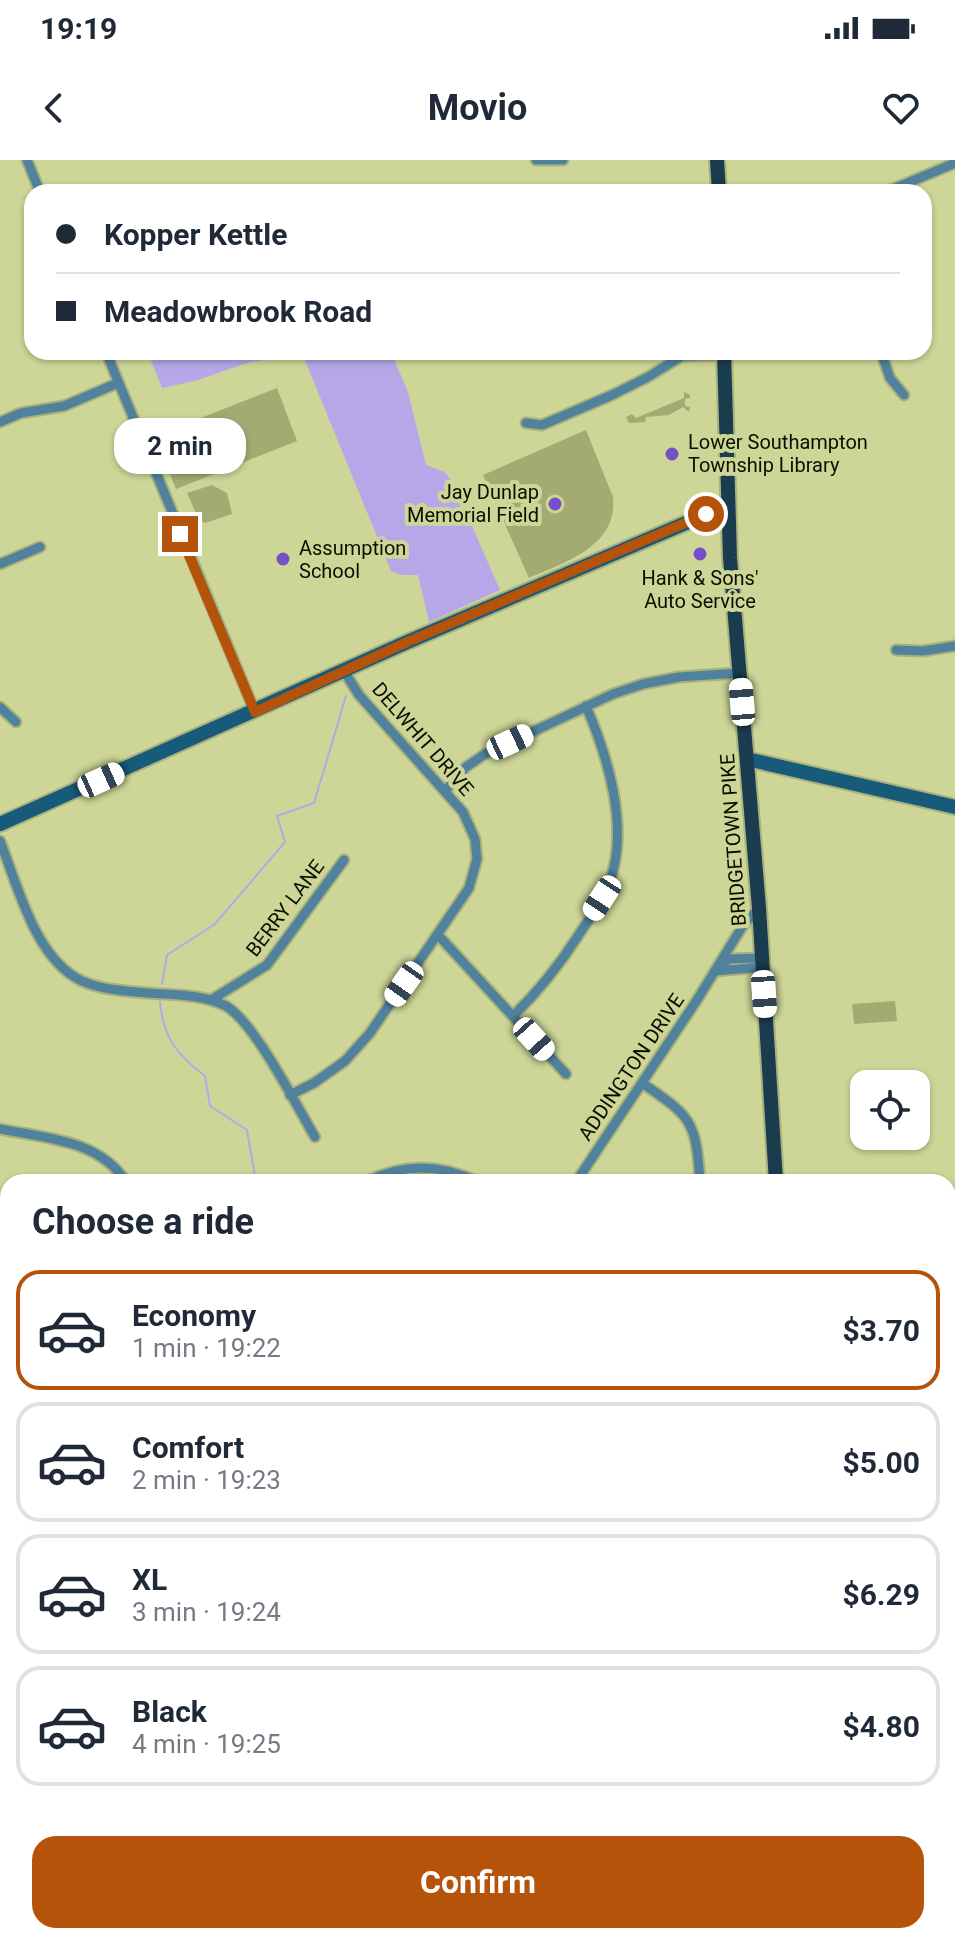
<!DOCTYPE html>
<html lang="en">
<head>
<meta charset="utf-8">
<style>
  :root { --surface:#fff; --page:#f2f2f3; --text:#1f2937; --muted:#747a83; --line:#e0e1e3; --accent:#b45309 }
  body { margin:0; font-family:Roboto,sans-serif; background:var(--page); color:var(--text); height:100vh; display:flex; flex-direction:column; font-size:30px; white-space:nowrap }
  * { box-sizing:border-box; margin:0 }
  p { font-size:26px; color:var(--muted) }
  .icon { flex:none; width:44px; height:44px; fill:none; stroke:currentColor; stroke-width:2; stroke-linecap:round; stroke-linejoin:round }
  .map { position:relative; flex:1; overflow:hidden }
  .panel { position:absolute; left:0px; top:1014px; width:956px; height:770px; display:flex; flex-direction:column; background:var(--surface); border-radius:24px 24px 0 0; box-shadow:0 2px 6px #0004 }
  .panel>* { flex:none }
  .hud { position:absolute; left:24px; top:24px; width:908px; height:176px; border-radius:24px; box-shadow:0 2px 6px #0004; display:grid; align-content:center; height:176px; padding:0 32px; background:var(--surface) }
  .controls { position:absolute; left:850px; top:910px; display:grid; gap:16px }
  .controls a { display:grid; place-items:center; width:80px; height:80px; border-radius:16px; background:var(--surface); box-shadow:0 2px 6px #0004; font-size:40px }
  .end { position:absolute; width:36px; height:36px; margin:-18px; border:10px solid #b45309; background:#fff; box-shadow:0 0 0 4px #fff }
  .from { border-radius:50% }
  .bubble { position:absolute; height:56px; border-radius:24px; background:var(--surface); box-shadow:0 2px 6px #0004; font-size:26px; font-weight:700; line-height:56px; text-align:center }
  .car { position:absolute; width:24px; height:48px; margin:-24px -12px; border-radius:10px; box-shadow:0 0 6px 2px #0007; background:linear-gradient(#fff 24%,#345 0 40%,#fff 0 76%,#345 0 86%,#fff 0) }
  .hud b { display:flex; align-items:center; gap:28px; height:76px; font-size:30px }
  .hud b+b { border-top:2px solid var(--line) }
  .hud i { width:20px; height:20px; background:var(--text) }
  ul { padding:0; list-style:none }
  li { display:flex; align-items:center; gap:24px; height:120px; margin:0 16px 12px; padding:0 16px; border:4px solid var(--line); border-radius:24px }
  li div { flex:1 }
  li b { display:block; font-size:30px }
  li em { font-style:normal; font-weight:700 }
  li.on { border-color:var(--accent) }
  li>.icon { width:72px; height:72px; stroke-width:1.5 }
  h2 { padding:0 32px; font-size:36px; line-height:96px }
  .action { display:flex; gap:16px; margin-top:auto; padding:16px 32px }
  .action a { flex:1; height:92px; border-radius:24px; background:var(--accent); color:#fff; font-size:32px; font-weight:700; line-height:92px; text-align:center }
  .status { display:flex; justify-content:space-between; align-items:center; height:56px; padding:0 40px; background:var(--surface); direction:ltr }
  .status svg { height:22px; fill:currentColor }
  header { display:flex; justify-content:space-between; align-items:center; height:104px; padding:0 32px; background:var(--surface); font-size:36px; font-weight:700 }
  .map>svg:first-child { display:block }
</style>
</head>
<body>
<div class="status"><b>19:19</b><svg viewBox="0 0 49 12"><path d="M0 12V9h3v3zM5 12V6h3v6zM10 12V3h3v9zM15 12V0h3v12zM26 1h20v11H26zM47 4h2v5h-2z"/></svg></div>
<header><svg class="icon" aria-label="back" viewBox="0 0 24 24"><path d="M15 5l-7 7 7 7"/></svg>Movio<svg class="icon" aria-label="heart" viewBox="0 0 24 24"><path d="M12 20l-8-8c-3-5 5-10 8-4 3-6 11-1 8 4z"/></svg></header>
<div class="map">
<svg width="955" height="1783" viewBox="0 0 955 1783">
  <rect width="100%" height="100%" fill="#cdd697"/>
  <!-- green -->
  <g fill="#a4ab72">
    <polygon points="277,228 297,281 176,329 155,276"/>
    <polygon points="684,232 690,235 690,238 685,239 685,246 690,247 689,252 683,247 669,255 646,257 645,262 629,263 626,257 632,254 636,258 684,238"/>
    <path d="M586 270 613 337C618 386 566 402 529 418L483 315Z"/>
    <polygon points="212,325 227,333 232,354 205,363 199,360 187,333"/>
    <polygon points="895,841 897,861 854,864 852,844"/>
    <polygon points="445,1776 921,1776 923,1783 452,1783 443,1778"/>
  </g>
  <!-- water -->
  <polygon fill="#b6a8e8" points="166,192 206,192 211,195 231,192 391,192 408,232 426,305 445,312 460,334 460,347 472,366 500,430 429,462 418,415 401,415 391,411 302,193 247,203 195,221 162,228 150,198"/>
  <g fill="none" stroke-linecap="round" stroke-linejoin="round">
    <!-- stream -->
    <g stroke="#b6a8e8" stroke-width="2">
      <polyline points="162,824 167,795 215,764 285,682 277,656 314,643 346,536"/>
      <path d="M160 842C163 877 177 895 205 916L210 946 247 970 256 1022"/>
      <polyline points="658,1776 661,1783"/>
    </g>
    <!-- minor casing -->
    <g stroke="#aab27c" stroke-width="13">
      <g id="minor">
        <polyline points="27,0 40,32"/>
        <polyline points="536,0 563,0"/>
        <polyline points="886,32 955,3"/>
        <polyline points="106,192 255,552"/>
        <polyline points="881,192 890,218 904,235"/>
        <polyline points="0,262 21,253 64,246 118,223"/>
        <polyline points="526,263 542,265 612,235 648,217 682,196 724,195"/>
        <polyline points="0,404 40,387"/>
        <polyline points="896,490 923,491 955,486"/>
        <polyline points="0,547 16,562"/>
        <polyline points="445,631 466,607 485,594 613,534 643,524 679,517 739,513"/>
        <path d="M0 681C18 726 35 799 82 821 102 830 126 831 148 833 174 835 202 834 226 846 255 863 296 945 315 977"/>
        <polyline points="438,775 566,914"/>
        <polyline points="723,804 729,799 762,798"/>
        <polyline points="715,811 762,807"/>
        <polyline points="211,840 267,805 344,700"/>
        <path d="M513 856C540 830 558 807 578 776 589 759 602 742 609 724 630 669 608 597 586 546"/>
        <path d="M642 923C692 957 696 961 700 1022"/>
        <polyline points="290,935 314,923 345,901 370,873 469,728 477,699 475,679 463,652 359,535 344,511"/>
        <path d="M0 969C45 978 100 980 126 1022"/>
        <path d="M366 1022C403 1003 441 1004 478 1022"/>
        <polyline points="576,1022 697,840 742,767 759,748"/>
        <polyline points="0,1085 8,1098"/>
        <polyline points="0,1226 8,1214"/>
        <polyline points="948,1270 955,1281"/>
        <polyline points="0,1445 8,1434"/>
        <polyline points="948,1553 955,1558"/>
        <polyline points="0,1597 8,1608"/>
        <polyline points="201,1776 203,1783"/>
        <polyline points="53,1783 57,1778"/>
      </g>
    </g>
    <!-- secondary casing -->
    <g stroke="#aab27c" stroke-width="18">
      <g id="secondary">
        <polyline points="747,599 955,647"/>
        <polyline points="0,664 405,483 728,345"/>
      </g>
    </g>
    <!-- primary casing -->
    <g stroke="#aab27c" stroke-width="18">
      <g id="primary">
        <polyline points="717,0 719,32"/>
        <polyline points="724,192 730,398 759,748 776,1022"/>
        <polyline points="930,1776 932,1783"/>
      </g>
    </g>
    <!-- minor -->
    <use href="#minor" stroke="#50829e" stroke-width="9"/>
    <!-- secondary -->
    <use href="#secondary" stroke="#175a7a" stroke-width="14"/>
    <!-- primary -->
    <use href="#primary" stroke="#1a3c4f" stroke-width="14"/>
  </g>
  <g fill="none" stroke-linecap="round" stroke-linejoin="round">
    <!-- route -->
    <polyline stroke="#b45309" stroke-width="10" points="180,374 255,552 405,483 706,354"/>
  </g>
  <!-- markers -->
  <g fill="#7750c9" stroke="#cdd697" stroke-width="3">
    <circle cx="672" cy="294" r="8"/>
    <circle cx="555" cy="344" r="8"/>
    <circle cx="700" cy="394" r="8"/>
    <circle cx="283" cy="399" r="8"/>
  </g>
  <g text-anchor="middle" stroke-width="8" stroke-linejoin="round" paint-order="stroke">
    <!-- poi labels -->
    <g font-size="20" fill="#0c0e00" stroke="#cdd697" text-anchor="start">
      <text x="688" y="289">Lower Southampton<tspan x="688" dy="23">Township Library</tspan></text>
      <text x="539" y="339" text-anchor="end">Jay Dunlap<tspan x="539" dy="23">Memorial Field</tspan></text>
      <text x="299" y="395">Assumption<tspan x="299" dy="23">School</tspan></text>
      <text x="700" y="425" text-anchor="middle">Hank &amp; Sons'<tspan x="700" dy="23">Auto Service</tspan></text>
    </g>
    <!-- street labels -->
    <g font-size="20" fill="#0c0e00" stroke="#cdd697">
      <text transform="translate(423 579) rotate(49)" y="7">DELWHIT DRIVE</text>
      <text transform="translate(733 680) rotate(-94)" y="7">BRIDGETOWN PIKE</text>
      <text transform="translate(285 748) rotate(-53)" y="7">BERRY LANE</text>
      <text transform="translate(631 907) rotate(-56)" y="7">ADDINGTON DRIVE</text>
    </g>
  </g>
</svg>
<div class="controls">
<a><svg class="icon" aria-label="locate" viewBox="0 0 24 24"><circle cx="12" cy="12" r="6"/><path d="M12 2v4M12 18v4M2 12h4M18 12h4"/></svg></a>
</div>
<i class="end from" style="left:706px;top:354px"></i>
<i class="end" style="left:180px;top:374px"></i>
<div class="bubble" style="left:114px;top:258px;width:132px">2 min</div>
<i class="car" style="left:742px;top:542px;rotate:355deg"></i>
<i class="car" style="left:510px;top:582px;rotate:65deg"></i>
<i class="car" style="left:101px;top:620px;rotate:66deg"></i>
<i class="car" style="left:602px;top:738px;rotate:213deg"></i>
<i class="car" style="left:404px;top:824px;rotate:215deg"></i>
<i class="car" style="left:764px;top:834px;rotate:176deg"></i>
<i class="car" style="left:534px;top:879px;rotate:138deg"></i>
<div class="hud">
<b><i class="from"></i>Kopper Kettle</b>
<b><i></i>Meadowbrook Road</b>
</div>
<section class="panel">
<h2>Choose a ride</h2>
<ul>
<li class="on"><svg class="icon" aria-label="car" viewBox="0 0 24 24"><path d="M5 17H2v-5l4-1 3-4h7l3 4 3 1v5h-3M9 17h6M6 11h13"/><circle cx="7" cy="17" r="2"/><circle cx="17" cy="17" r="2"/></svg><div><b>Economy</b><p>1 min · 19:22</p></div><em>$3.70</em></li>
<li><svg class="icon" aria-label="car" viewBox="0 0 24 24"><path d="M5 17H2v-5l4-1 3-4h7l3 4 3 1v5h-3M9 17h6M6 11h13"/><circle cx="7" cy="17" r="2"/><circle cx="17" cy="17" r="2"/></svg><div><b>Comfort</b><p>2 min · 19:23</p></div><em>$5.00</em></li>
<li><svg class="icon" aria-label="car" viewBox="0 0 24 24"><path d="M5 17H2v-5l4-1 3-4h7l3 4 3 1v5h-3M9 17h6M6 11h13"/><circle cx="7" cy="17" r="2"/><circle cx="17" cy="17" r="2"/></svg><div><b>XL</b><p>3 min · 19:24</p></div><em>$6.29</em></li>
<li><svg class="icon" aria-label="car" viewBox="0 0 24 24"><path d="M5 17H2v-5l4-1 3-4h7l3 4 3 1v5h-3M9 17h6M6 11h13"/><circle cx="7" cy="17" r="2"/><circle cx="17" cy="17" r="2"/></svg><div><b>Black</b><p>4 min · 19:25</p></div><em>$4.80</em></li>
</ul>
<div class="action"><a>Confirm</a></div>
</section>
</div>
</body>
</html>
